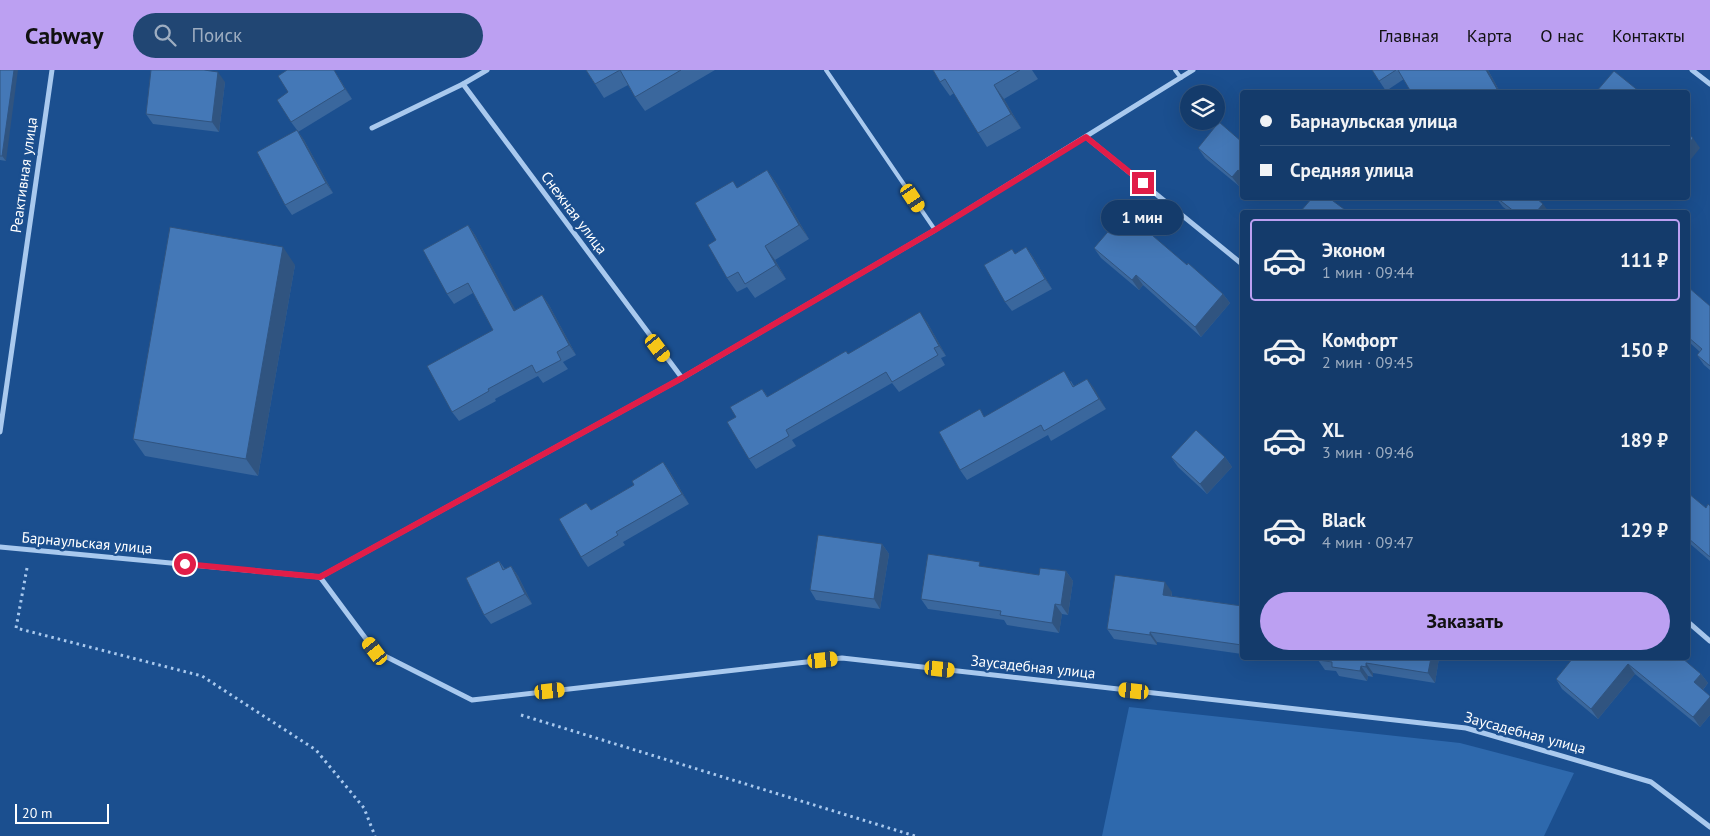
<!DOCTYPE html>
<html lang="ru">
<head>
<meta charset="utf-8">
<style>
  :root { --surface:#143b6b; --page:#214673; --text:#f1f3f6; --muted:#9dadc1; --line:#33557e; --accent:#bca0f2 }
  body { margin:0; font-family:"PT Sans",sans-serif; background:var(--page); color:var(--text); height:100vh; display:flex; flex-direction:column; font-size:19px; white-space:nowrap }
  * { box-sizing:border-box; margin:0 }
  p { font-size:16px; color:var(--muted) }
  .icon { flex:none; width:28px; height:28px; fill:none; stroke:currentColor; stroke-width:2; stroke-linecap:round; stroke-linejoin:round }
  .map { position:relative; flex:1; overflow:hidden }
  .side { position:absolute; left:1240px; top:140px; width:450px; height:450px; display:flex; flex-direction:column; background:var(--surface); border-radius:5px; box-shadow:0 5px 20px #0002,0 0 0 1px var(--line) }
  .side>* { flex:none }
  .top-card { position:absolute; left:1240px; top:20px; width:450px; height:110px; border-radius:5px; box-shadow:0 5px 20px #0002,0 0 0 1px var(--line); display:grid; align-content:center; height:110px; padding:0 20px; background:var(--surface) }
  .fabs { position:absolute; left:1180px; top:15px; display:grid; gap:10px }
  .fabs a { display:grid; place-items:center; width:45px; height:45px; border-radius:50%; background:var(--surface); box-shadow:0 5px 20px #0002,0 0 0 1px var(--line); font-size:25px }
  .scale { position:absolute; left:15px; bottom:12px; width:94px; box-sizing:border-box; padding-left:5px; border:2px solid #fff; border-top:0; font-size:14px; line-height:18px; white-space:nowrap; color:#fff; -webkit-text-stroke:4px #1b4f8f; paint-order:stroke }
  .end { position:absolute; width:22px; height:22px; margin:-11px; border:6px solid #e11d48; background:#fff; box-shadow:0 0 0 2px #fff }
  .from { border-radius:50% }
  .bubble { position:absolute; height:35px; border-radius:18px; background:var(--surface); box-shadow:0 5px 20px #0002,0 0 0 1px var(--line); font-size:16px; font-weight:700; line-height:35px; text-align:center }
  .car { position:absolute; width:15px; height:30px; margin:-15px -8px; border-radius:6px; box-shadow:0 0 4px 1px #0007; background:linear-gradient(#f5c518 24%,#345 0 40%,#f5c518 0 76%,#345 0 86%,#f5c518 0) }
  .top-card b { display:flex; align-items:center; gap:18px; height:48px; font-size:19px }
  .top-card b+b { border-top:1px solid var(--line) }
  .top-card i { width:12px; height:12px; background:var(--text) }
  ul { padding:9px 0 0; list-style:none }
  li { display:flex; align-items:center; gap:15px; height:82px; margin:0 10px 8px; padding:0 10px; border:2px solid transparent; border-radius:5px }
  li div { flex:1 }
  li b { display:block; font-size:19px }
  li em { font-style:normal; font-weight:700 }
  li.on { border-color:var(--accent) }
  li>.icon { width:45px; height:45px; stroke-width:1.5 }
  .action { display:flex; gap:10px; margin-top:auto; padding:10px 20px }
  .action a { flex:1; height:58px; border-radius:30px; background:var(--accent); color:#111; font-size:20px; font-weight:700; line-height:58px; text-align:center }
  header { display:flex; align-items:center; gap:30px; box-sizing:border-box; height:70px; padding:0 25px; background:var(--accent); color:#111 }
  header strong { font-size:24px }
  nav { display:flex; gap:28px; margin-inline-start:auto; font-size:18px }
  .search { width:350px; height:45px; background:var(--page); display:flex; align-items:center; gap:12px; box-sizing:border-box; padding:0 18px; border-radius:28px; color:var(--muted); font-size:19px }
  .map>svg:first-child { display:block }
</style>
</head>
<body>
<header>
<strong>Cabway</strong>
<div class="search"><svg class="icon" aria-label="search" viewBox="0 0 24 24"><circle cx="10" cy="10" r="6"/><path d="M15 15l6 6"/></svg>Поиск</div>
<nav><a>Главная</a><a>Карта</a><a>О нас</a><a>Контакты</a></nav>
</header>
<div class="map">
<svg width="1710" height="766" viewBox="0 0 1710 766">
  <rect width="100%" height="100%" fill="#1b4f8f"/>
  <!-- green -->
  <polygon fill="#2e69ad" points="1129,637 1460,673 1574,703 1544,766 1102,766"/>
  <g fill="none" stroke-linecap="round" stroke-linejoin="round">
    <!-- path -->
    <g stroke="#a9c9ee" stroke-width="3" stroke-dasharray="2.5 4" stroke-linecap="butt">
      <polyline points="27,498 16,558 202,606 316,680 364,738 375,766"/>
      <polyline points="521,645 915,766"/>
    </g>
    <!-- service -->
    <g stroke="#a9c9ee" stroke-width="4">
      <polyline points="826,0 935,160"/>
      <polyline points="1175,0 1181,8"/>
    </g>
    <!-- minor -->
    <g stroke="#a9c9ee" stroke-width="5">
      <polyline points="487,0 463,14 682,308"/>
      <polyline points="1692,0 1710,14"/>
      <polyline points="372,58 463,14"/>
      <polyline points="1086,67 1242,194"/>
      <polyline points="0,362 52,0"/>
      <polyline points="0,477 320,507"/>
      <polyline points="320,507 375,581 472,630 842,588 1466,658 1651,712 1710,757"/>
      <polyline points="320,507 682,308 935,160 1193,0"/>
      <polyline points="1688,552 1710,571"/>
    </g>
  </g>
  <!-- wall -->
  <g fill="#3a679d">
    <polygon points="0,0 6,91 0,90"/>
    <polygon points="334,0 352,29 298,62 304,70 333,123 292,145 285,135 297,60 291,52"/>
    <polygon points="586,0 715,0 645,41 635,27 628,15 604,28"/>
    <polygon points="933,0 1032,0 1038,9 1004,29 1021,58 987,77 978,63 954,23 950,26 940,12"/>
    <polygon points="1372,0 1488,0 1500,22 1411,22 1404,9 1386,21"/>
    <polygon points="225,12 219,62 153,54 146,44"/>
    <polygon points="1242,72 1242,113 1239,116 1205,88 1198,78"/>
    <polygon points="767,100 777,114 809,169 775,190 786,209 755,228 747,217 737,222 727,208 716,170 737,118"/>
    <polygon points="1496,128 1540,128 1538,130 1549,142 1510,142 1503,137"/>
    <polygon points="468,155 475,165 515,240 542,225 549,235 576,285 563,292 568,299 543,313 538,306 495,329 496,331 459,351 452,342 493,260 473,223 454,234 447,224"/>
    <polygon points="1026,177 1033,187 1052,219 1012,241 1005,232 1012,179 1015,184"/>
    <polygon points="1094,178 1187,195 1223,224 1230,233 1201,267 1143,215 1139,220 1101,188"/>
    <polygon points="295,195 258,406 145,386 133,369"/>
    <polygon points="1688,217 1710,236 1710,300 1704,295 1697,285 1700,282 1688,271"/>
    <polygon points="927,252 946,286 941,288 945,295 899,322 892,313 792,370 796,376 756,399 749,389 736,347 762,319 768,327 848,284"/>
    <polygon points="1087,309 1106,339 1051,371 1048,365 967,410 960,400 985,346 1071,311 1074,316"/>
    <polygon points="1171,387 1225,387 1232,397 1207,424 1178,397"/>
    <polygon points="663,392 670,402 689,434 623,472 625,475 588,497 581,487 586,433 591,440 634,415"/>
    <polygon points="1688,423 1706,438 1710,436 1710,491 1688,472"/>
    <polygon points="882,474 889,484 880,539 816,530 810,520"/>
    <polygon points="499,491 505,499 511,496 518,506 532,534 491,554 484,545"/>
    <polygon points="983,497 1039,505 1066,501 1073,511 1068,545 1062,544 1059,563 1007,555 1004,550 928,539 921,529"/>
    <polygon points="1172,522 1172,526 1242,536 1242,584 1157,572 1157,575 1114,569 1107,559"/>
    <polygon points="1439,588 1435,613 1373,603 1373,607 1368,606 1367,611 1339,606 1336,601 1325,600 1318,590"/>
    <polygon points="1573,588 1701,604 1708,613 1703,620 1710,626 1710,645 1700,657 1635,604 1598,649 1562,619 1556,609"/>
  </g>
  <!-- shaded-wall -->
  <g fill="#305480">
    <polygon points="14,0 18,0 6,91 2,86"/>
    <polygon points="334,0 352,29 345,19"/>
    <polygon points="1486,0 1488,0 1500,22 1497,19"/>
    <polygon points="218,2 225,12 219,62 212,52"/>
    <polygon points="994,15 1004,29 1021,58 1011,44"/>
    <polygon points="297,60 304,70 333,123 326,113"/>
    <polygon points="1693,68 1700,78 1688,93 1688,75"/>
    <polygon points="767,100 777,114 809,169 799,155"/>
    <polygon points="1238,100 1242,106 1242,113 1239,116 1232,107"/>
    <polygon points="1543,134 1549,142 1536,142"/>
    <polygon points="468,155 475,165 521,250 514,241"/>
    <polygon points="765,176 775,190 786,209 776,195"/>
    <polygon points="283,177 295,195 258,406 246,389"/>
    <polygon points="1026,177 1033,187 1052,219 1045,209"/>
    <polygon points="1136,205 1143,215 1139,220 1132,210"/>
    <polygon points="1223,224 1230,233 1201,267 1195,257"/>
    <polygon points="542,225 549,235 576,285 569,275"/>
    <polygon points="920,242 927,252 946,286 939,276"/>
    <polygon points="1087,309 1094,318 1106,339 1099,329"/>
    <polygon points="1225,387 1232,397 1207,424 1200,414"/>
    <polygon points="663,392 670,402 689,434 682,424"/>
    <polygon points="882,474 889,484 880,539 874,529"/>
    <polygon points="511,496 518,506 532,534 525,524"/>
    <polygon points="1066,501 1073,511 1068,545 1061,535"/>
    <polygon points="1165,512 1172,522 1170,535 1163,525"/>
    <polygon points="1055,534 1062,544 1059,563 1052,553"/>
    <polygon points="1150,562 1157,572 1157,575 1150,565"/>
    <polygon points="1431,588 1439,588 1435,613 1428,603"/>
    <polygon points="1366,593 1373,603 1373,607 1366,597"/>
    <polygon points="1628,594 1635,604 1598,649 1591,639"/>
    <polygon points="1361,596 1368,606 1367,611 1360,601"/>
    <polygon points="1701,604 1708,613 1701,622 1694,612"/>
    <polygon points="1710,627 1710,645 1700,657 1693,647"/>
  </g>
  <!-- building -->
  <g fill="#4478b7" stroke="#305480">
    <polygon points="0,0 14,0 2,86 0,86"/>
    <polygon points="151,0 204,0 218,2 212,52 146,44"/>
    <polygon points="287,0 334,0 345,19 291,52 277,30 288,22 278,6"/>
    <polygon points="586,0 620,0 595,14"/>
    <polygon points="620,0 681,0 635,27"/>
    <polygon points="933,0 1020,0 994,15 1011,44 978,63 945,9 940,12"/>
    <polygon points="1372,0 1396,0 1379,11"/>
    <polygon points="1398,0 1486,0 1497,19 1491,22 1411,22"/>
    <polygon points="1614,1 1640,22 1596,22"/>
    <polygon points="1590,20 1593,22 1588,22"/>
    <polygon points="1219,52 1242,72 1242,103 1238,100 1232,107 1198,78"/>
    <polygon points="297,60 326,113 285,135 257,82"/>
    <polygon points="1688,64 1693,68 1688,75"/>
    <polygon points="767,100 799,155 765,176 776,195 745,214 738,202 727,208 708,175 716,170 695,133 733,111 737,118"/>
    <polygon points="1312,128 1329,128 1348,142 1300,142"/>
    <polygon points="1497,128 1536,128 1543,134 1536,142 1515,142"/>
    <polygon points="1125,142 1187,195 1188,193 1223,224 1195,257 1136,205 1132,210 1094,178"/>
    <polygon points="468,155 514,241 542,225 569,275 557,282 561,290 536,303 532,295 488,319 489,321 452,342 427,296 493,260 468,213 447,224 423,180"/>
    <polygon points="170,157 283,177 246,389 133,369"/>
    <polygon points="1026,177 1045,209 1005,232 984,195 1012,179 1015,184"/>
    <polygon points="1688,217 1710,236 1710,296 1697,285 1702,279 1688,267"/>
    <polygon points="920,242 939,276 934,278 938,285 892,312 886,302 786,360 789,366 749,389 727,352 736,347 730,337 762,319 767,327 846,281 848,284"/>
    <polygon points="1064,301 1073,317 1087,309 1099,329 1044,361 1041,355 960,400 939,362 980,339 984,347"/>
    <polygon points="1196,360 1225,387 1200,414 1171,387"/>
    <polygon points="663,392 682,424 616,462 618,465 581,487 559,449 586,433 591,440 634,415 632,411"/>
    <polygon points="1688,423 1706,438 1708,434 1710,436 1710,487 1688,468"/>
    <polygon points="818,465 882,474 874,529 810,520"/>
    <polygon points="928,484 980,492 979,496 1039,505 1040,498 1066,501 1061,535 1055,534 1052,553 1000,545 1001,541 921,529"/>
    <polygon points="499,491 503,500 511,496 525,524 484,545 466,508"/>
    <polygon points="1115,505 1165,512 1163,525 1242,536 1242,575 1150,562 1150,565 1107,559"/>
    <polygon points="1318,588 1431,588 1428,603 1366,593 1366,597 1361,596 1360,601 1332,597 1332,592 1318,590"/>
    <polygon points="1573,588 1682,588 1701,604 1694,612 1710,626 1710,627 1693,647 1628,594 1591,639 1556,609"/>
  </g>
  <g fill="none" stroke-linecap="round" stroke-linejoin="round">
    <!-- route -->
    <polyline stroke="#e11d48" stroke-width="6" points="185,494 320,507 682,308 935,160 1086,67 1143,113"/>
  </g>
  <g text-anchor="middle" stroke-width="5" stroke-linejoin="round" paint-order="stroke">
    <!-- street labels -->
    <g font-size="15" fill="#fff" stroke="#1b4f8f">
      <text transform="translate(24 105) rotate(-82)" y="5">Реактивная улица</text>
      <text transform="translate(574 143) rotate(53)" y="5">Снежная улица</text>
      <text transform="translate(87 473) rotate(5)" y="5">Барнаульская улица</text>
      <text transform="translate(1033 597) rotate(6)" y="5">Заусадебная улица</text>
      <text transform="translate(1525 663) rotate(15)" y="5">Заусадебная улица</text>
    </g>
  </g>
</svg>
<div class="fabs">
<a><svg class="icon" aria-label="layers" viewBox="0 0 24 24"><path d="M12 4l9 5-9 5-9-5zM3 14l9 5 9-5"/></svg></a>
</div>
<div class="scale">20 m</div>
<i class="end from" style="left:185px;top:494px"></i>
<i class="end" style="left:1143px;top:113px"></i>
<div class="bubble" style="left:1101px;top:130px;width:82px">1 мин</div>
<i class="car" style="left:913px;top:128px;rotate:146deg"></i>
<i class="car" style="left:658px;top:278px;rotate:143deg"></i>
<i class="car" style="left:375px;top:581px;rotate:323deg"></i>
<i class="car" style="left:823px;top:590px;rotate:84deg"></i>
<i class="car" style="left:940px;top:599px;rotate:96deg"></i>
<i class="car" style="left:550px;top:621px;rotate:84deg"></i>
<i class="car" style="left:1134px;top:621px;rotate:276deg"></i>
<div class="top-card">
<b><i class="from"></i>Барнаульская улица</b>
<b><i></i>Средняя улица</b>
</div>
<section class="side">
<ul>
<li class="on"><svg class="icon" aria-label="car" viewBox="0 0 24 24"><path d="M5 17H2v-5l4-1 3-4h7l3 4 3 1v5h-3M9 17h6M6 11h13"/><circle cx="7" cy="17" r="2"/><circle cx="17" cy="17" r="2"/></svg><div><b>Эконом</b><p>1 мин · 09:44</p></div><em>111 ₽</em></li>
<li><svg class="icon" aria-label="car" viewBox="0 0 24 24"><path d="M5 17H2v-5l4-1 3-4h7l3 4 3 1v5h-3M9 17h6M6 11h13"/><circle cx="7" cy="17" r="2"/><circle cx="17" cy="17" r="2"/></svg><div><b>Комфорт</b><p>2 мин · 09:45</p></div><em>150 ₽</em></li>
<li><svg class="icon" aria-label="car" viewBox="0 0 24 24"><path d="M5 17H2v-5l4-1 3-4h7l3 4 3 1v5h-3M9 17h6M6 11h13"/><circle cx="7" cy="17" r="2"/><circle cx="17" cy="17" r="2"/></svg><div><b>XL</b><p>3 мин · 09:46</p></div><em>189 ₽</em></li>
<li><svg class="icon" aria-label="car" viewBox="0 0 24 24"><path d="M5 17H2v-5l4-1 3-4h7l3 4 3 1v5h-3M9 17h6M6 11h13"/><circle cx="7" cy="17" r="2"/><circle cx="17" cy="17" r="2"/></svg><div><b>Black</b><p>4 мин · 09:47</p></div><em>129 ₽</em></li>
</ul>
<div class="action"><a>Заказать</a></div>
</section>
</div>
</body>
</html>
